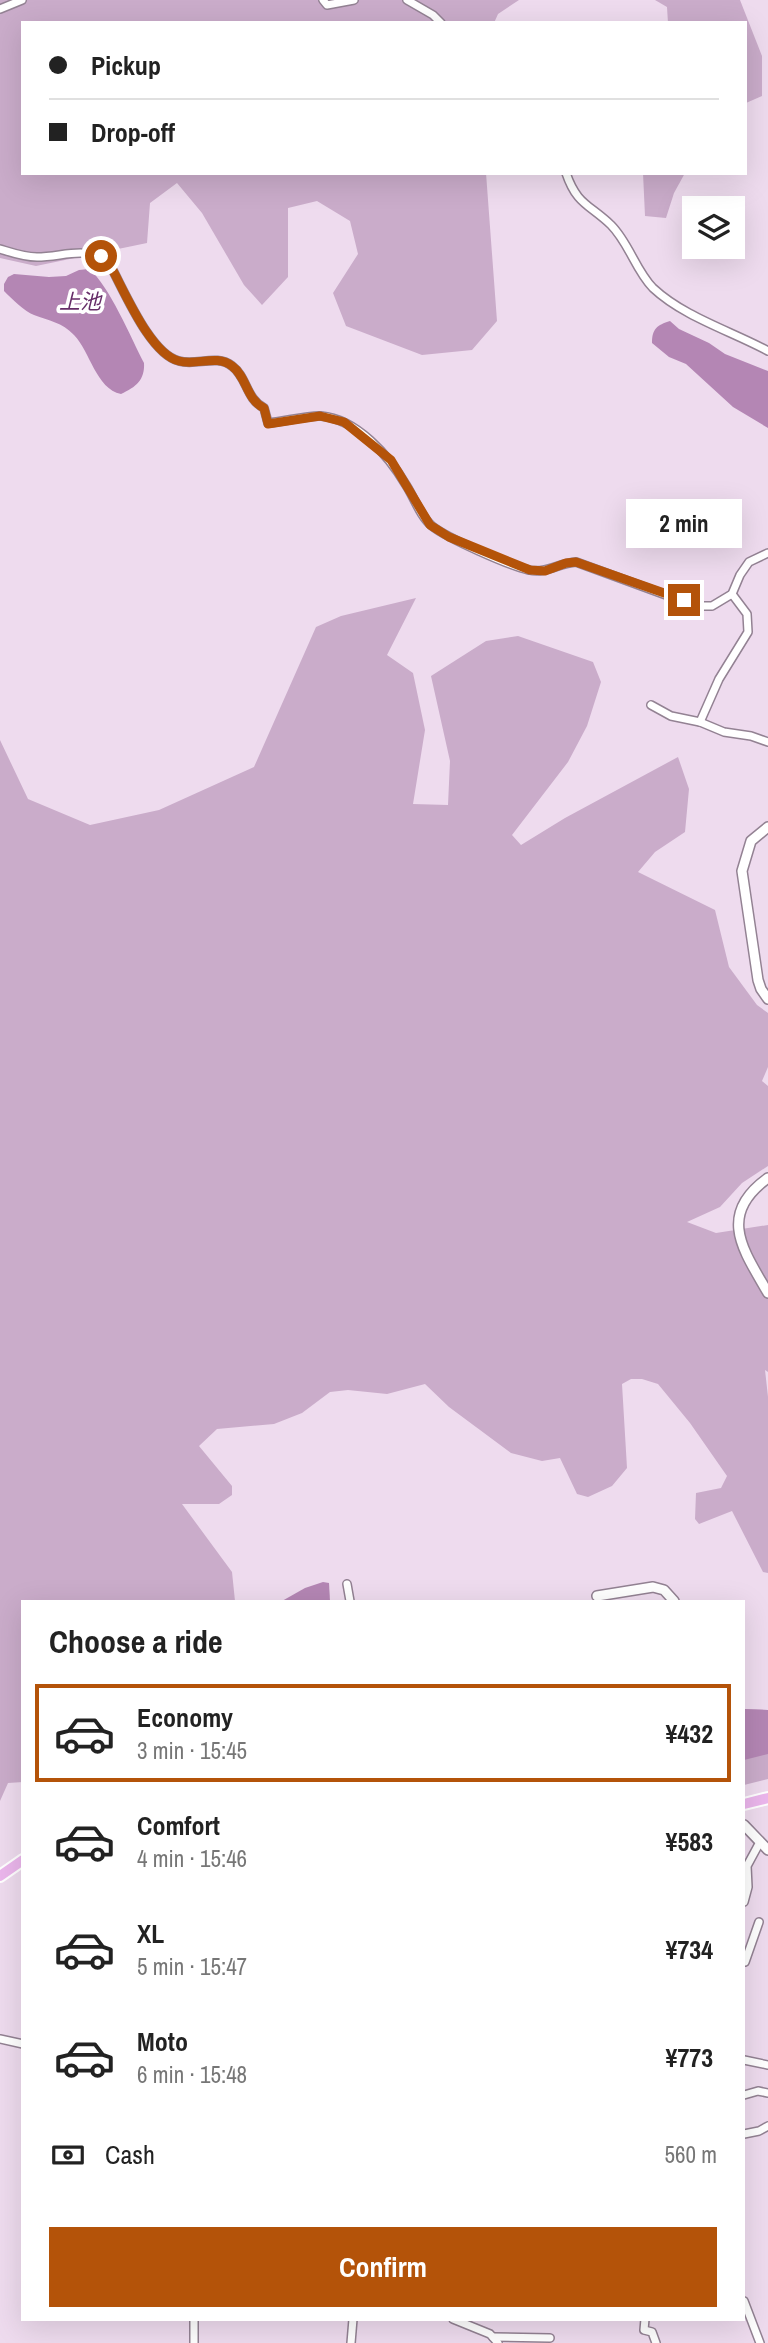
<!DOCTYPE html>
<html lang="en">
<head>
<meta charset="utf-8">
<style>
  :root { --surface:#fff; --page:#f6f6f6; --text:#222; --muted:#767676; --line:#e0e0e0; --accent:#b45309 }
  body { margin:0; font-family:"Archivo Narrow","Noto Sans JP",sans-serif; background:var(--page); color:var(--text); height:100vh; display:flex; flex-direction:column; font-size:26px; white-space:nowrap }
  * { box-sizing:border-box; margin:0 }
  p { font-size:23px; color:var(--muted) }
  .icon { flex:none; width:38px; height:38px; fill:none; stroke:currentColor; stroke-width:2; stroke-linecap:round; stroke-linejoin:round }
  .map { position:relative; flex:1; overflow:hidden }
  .side { position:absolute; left:21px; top:1600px; width:724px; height:721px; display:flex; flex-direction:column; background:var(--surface); border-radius:0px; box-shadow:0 7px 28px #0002 }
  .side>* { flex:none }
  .banner { position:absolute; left:21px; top:21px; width:726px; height:154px; border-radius:0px; box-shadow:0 7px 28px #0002; display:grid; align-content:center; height:154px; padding:0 28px; background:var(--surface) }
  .buttons { position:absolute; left:682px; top:196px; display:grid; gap:14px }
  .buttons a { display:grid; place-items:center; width:63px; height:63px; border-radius:0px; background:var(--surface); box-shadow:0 7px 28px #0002; font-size:35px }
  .end { position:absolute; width:32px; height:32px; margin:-16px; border:9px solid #b45309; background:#fff; box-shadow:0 0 0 4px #fff }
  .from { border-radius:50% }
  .bubble { position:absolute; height:49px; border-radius:0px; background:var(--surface); box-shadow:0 7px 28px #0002; font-size:23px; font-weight:700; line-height:49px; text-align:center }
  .banner b { display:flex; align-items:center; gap:24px; height:66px; font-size:26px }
  .banner b+b { border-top:2px solid var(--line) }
  .banner i { width:18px; height:18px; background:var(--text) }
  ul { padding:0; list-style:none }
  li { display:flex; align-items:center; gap:21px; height:98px; margin:0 14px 10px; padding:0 14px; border:4px solid transparent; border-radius:0px }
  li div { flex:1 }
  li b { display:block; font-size:26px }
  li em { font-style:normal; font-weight:700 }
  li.selected { border-color:var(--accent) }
  li>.icon { width:63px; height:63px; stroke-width:1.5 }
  h2 { padding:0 28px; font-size:32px; line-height:84px }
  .pay { display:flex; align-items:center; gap:18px; height:77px; padding:0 28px; font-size:26px }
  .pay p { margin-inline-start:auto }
  .action { display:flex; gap:14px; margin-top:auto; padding:14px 28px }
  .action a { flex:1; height:80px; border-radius:0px; background:var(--accent); color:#fff; font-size:28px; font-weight:700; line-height:80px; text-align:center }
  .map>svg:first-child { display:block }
</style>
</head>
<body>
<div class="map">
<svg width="768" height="2343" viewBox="0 0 768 2343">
  <rect width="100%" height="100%" fill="#eedbee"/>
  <!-- green -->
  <g fill="#caacca">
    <polygon points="0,0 519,0 498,14 494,23 23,23 23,173 486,173 497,321 472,350 422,355 346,326 333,293 358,254 350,221 317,201 288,208 288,277 262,305 244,285 202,213 177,183 150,203 147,243 36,266 0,258"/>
    <polygon points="655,0 740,0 762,56 762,96 746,103 746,23 668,23 667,7"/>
    <polygon points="643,173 685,173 674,193 666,218 645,216"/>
    <polygon points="416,598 387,655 413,673 425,730 413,804 448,805 450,761 431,676 486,641 518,636 593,662 601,682 587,726 568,762 512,835 521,845 565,818 678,757 689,789 685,832 655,852 638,872 715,910 729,967 757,1005 768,1013 768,1067 762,1081 768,1086 768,1166 742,1183 720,1207 687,1222 716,1233 768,1225 768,1372 765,1370 768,1397 768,1573 763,1572 732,1511 699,1524 695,1519 696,1493 721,1488 727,1476 690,1423 658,1384 642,1379 631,1379 622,1384 627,1468 612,1486 588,1497 577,1494 560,1458 542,1461 511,1453 449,1407 425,1384 387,1394 348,1390 330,1392 302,1413 274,1424 217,1429 199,1446 232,1486 232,1495 219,1504 182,1504 232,1572 235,1601 23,1601 23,1782 8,1783 0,1801 0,740 28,799 90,825 159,810 254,767 316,627 341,616"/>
    <polygon points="744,1709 768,1710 768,1779 744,1785"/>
  </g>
  <!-- water -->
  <g fill="#b486b4">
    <path d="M89 269C109 285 131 338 144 363 145 380 136 387 121 394 96 389 90 351 74 335 62 322 49 321 34 315 24 311 12 299 4 291V284L8 277 14 274 49 277 66 276 79 270Z"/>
    <path d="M670 321 679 329 709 343 725 354 768 371V428L733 407 686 364 669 357 652 343C652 329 657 325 670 321Z"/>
    <polygon points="323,1582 329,1583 330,1601 282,1601 305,1588"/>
    <polygon points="744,1709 768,1710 768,1754 744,1760"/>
  </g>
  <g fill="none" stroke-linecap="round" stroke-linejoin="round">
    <!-- minor casing -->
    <g stroke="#938293" stroke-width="10">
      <g id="minor">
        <polyline points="323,0 327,5 354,0"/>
        <polyline points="407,0 433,15 441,23"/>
        <polyline points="0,9 22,0"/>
        <path d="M566 173C577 205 589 204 611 225 629 243 636 271 653 288 684 317 731 331 768 351"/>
        <path d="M0 249C13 253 24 257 37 257 64 257 89 244 110 265 124 290 150 354 179 361 196 366 217 354 232 366 247 377 246 399 264 408L268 423C282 422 309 415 321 416 357 419 389 456 406 485 414 497 420 516 432 526 447 538 510 566 529 570 546 574 559 563 576 562L666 595 702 606H712L732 594 740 575 749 562 768 553"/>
        <polyline points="651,705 671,716 700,722 724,732 751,736 768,742"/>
        <polyline points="700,722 719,679 748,632 747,614 732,594"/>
        <polyline points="347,1584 350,1601"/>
        <polyline points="744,1902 748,1887 747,1866 760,1842"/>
        <polyline points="745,1962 759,1922"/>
        <polyline points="0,2039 23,2044"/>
        <polyline points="744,2060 768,2065"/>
        <polyline points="744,2095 758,2091 768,2093"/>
        <polyline points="744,2134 759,2131 768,2126"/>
        <polyline points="744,2301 760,2343"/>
        <polyline points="453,2319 490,2334 498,2343"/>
        <polyline points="645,2319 644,2330 652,2332 656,2343"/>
        <polyline points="493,2337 550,2338"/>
        <polyline points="194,2343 194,2319"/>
        <polyline points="351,2343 353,2319"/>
      </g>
    </g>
    <!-- tertiary casing -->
    <g stroke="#938293" stroke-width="12">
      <g id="tertiary">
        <polyline points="768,827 751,841 742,871 758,980 761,989 768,999"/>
        <path d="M768 1178C716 1215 744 1251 768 1293"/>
        <polyline points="597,1596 653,1587 664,1590 674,1601"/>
        <polyline points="744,1825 768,1850"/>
      </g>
    </g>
    <!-- primary casing -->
    <g stroke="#fff" stroke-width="14">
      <g id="primary">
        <polyline points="744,1804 768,1798"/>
        <polyline points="0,1876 23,1860"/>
      </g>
    </g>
    <!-- minor -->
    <use href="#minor" stroke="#fff" stroke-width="7"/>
    <!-- tertiary -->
    <use href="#tertiary" stroke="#fff" stroke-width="9"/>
    <!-- primary -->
    <use href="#primary" stroke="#ebb6ec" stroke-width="10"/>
  </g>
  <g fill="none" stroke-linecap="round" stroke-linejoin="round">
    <!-- route -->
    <path stroke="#b45309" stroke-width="9" d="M101 256 110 265C124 290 150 354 179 361 196 366 217 354 232 366 247 377 246 399 264 408L268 424 320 416 344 422 391 460 430 525 449 537 530 570 545 571 566 563 576 562 684 600"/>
  </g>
  <g text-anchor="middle" stroke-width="7" stroke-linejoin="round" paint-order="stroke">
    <!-- water labels -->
    <g font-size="21" font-style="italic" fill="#662d68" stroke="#fff">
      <text x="80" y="309">上池</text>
    </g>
  </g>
</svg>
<div class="buttons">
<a><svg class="icon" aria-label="layers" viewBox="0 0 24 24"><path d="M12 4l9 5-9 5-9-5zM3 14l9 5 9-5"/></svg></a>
</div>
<i class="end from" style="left:101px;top:256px"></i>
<i class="end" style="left:684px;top:600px"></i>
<div class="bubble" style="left:626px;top:499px;width:116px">2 min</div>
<div class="banner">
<b><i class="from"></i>Pickup</b>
<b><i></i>Drop-off</b>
</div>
<section class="side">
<h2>Choose a ride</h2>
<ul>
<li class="selected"><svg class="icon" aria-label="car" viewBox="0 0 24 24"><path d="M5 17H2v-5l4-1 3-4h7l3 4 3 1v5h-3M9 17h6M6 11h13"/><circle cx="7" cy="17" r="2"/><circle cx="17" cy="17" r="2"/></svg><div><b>Economy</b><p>3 min · 15:45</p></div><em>¥432</em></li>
<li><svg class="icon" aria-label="car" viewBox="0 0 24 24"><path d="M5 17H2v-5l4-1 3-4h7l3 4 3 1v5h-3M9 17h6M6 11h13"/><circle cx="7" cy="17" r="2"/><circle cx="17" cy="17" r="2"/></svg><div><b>Comfort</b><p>4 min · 15:46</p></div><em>¥583</em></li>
<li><svg class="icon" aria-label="car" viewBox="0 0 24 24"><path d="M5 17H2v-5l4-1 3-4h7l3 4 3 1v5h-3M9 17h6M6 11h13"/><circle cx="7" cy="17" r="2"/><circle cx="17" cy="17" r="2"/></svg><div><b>XL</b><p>5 min · 15:47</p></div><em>¥734</em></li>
<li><svg class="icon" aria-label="car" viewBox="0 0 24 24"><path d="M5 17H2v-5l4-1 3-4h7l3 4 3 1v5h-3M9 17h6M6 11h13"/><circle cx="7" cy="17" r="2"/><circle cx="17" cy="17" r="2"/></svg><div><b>Moto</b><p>6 min · 15:48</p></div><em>¥773</em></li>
</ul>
<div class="pay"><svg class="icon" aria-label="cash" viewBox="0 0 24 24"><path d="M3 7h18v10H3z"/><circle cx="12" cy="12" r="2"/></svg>Cash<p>560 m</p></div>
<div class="action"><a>Confirm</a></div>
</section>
</div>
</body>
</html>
